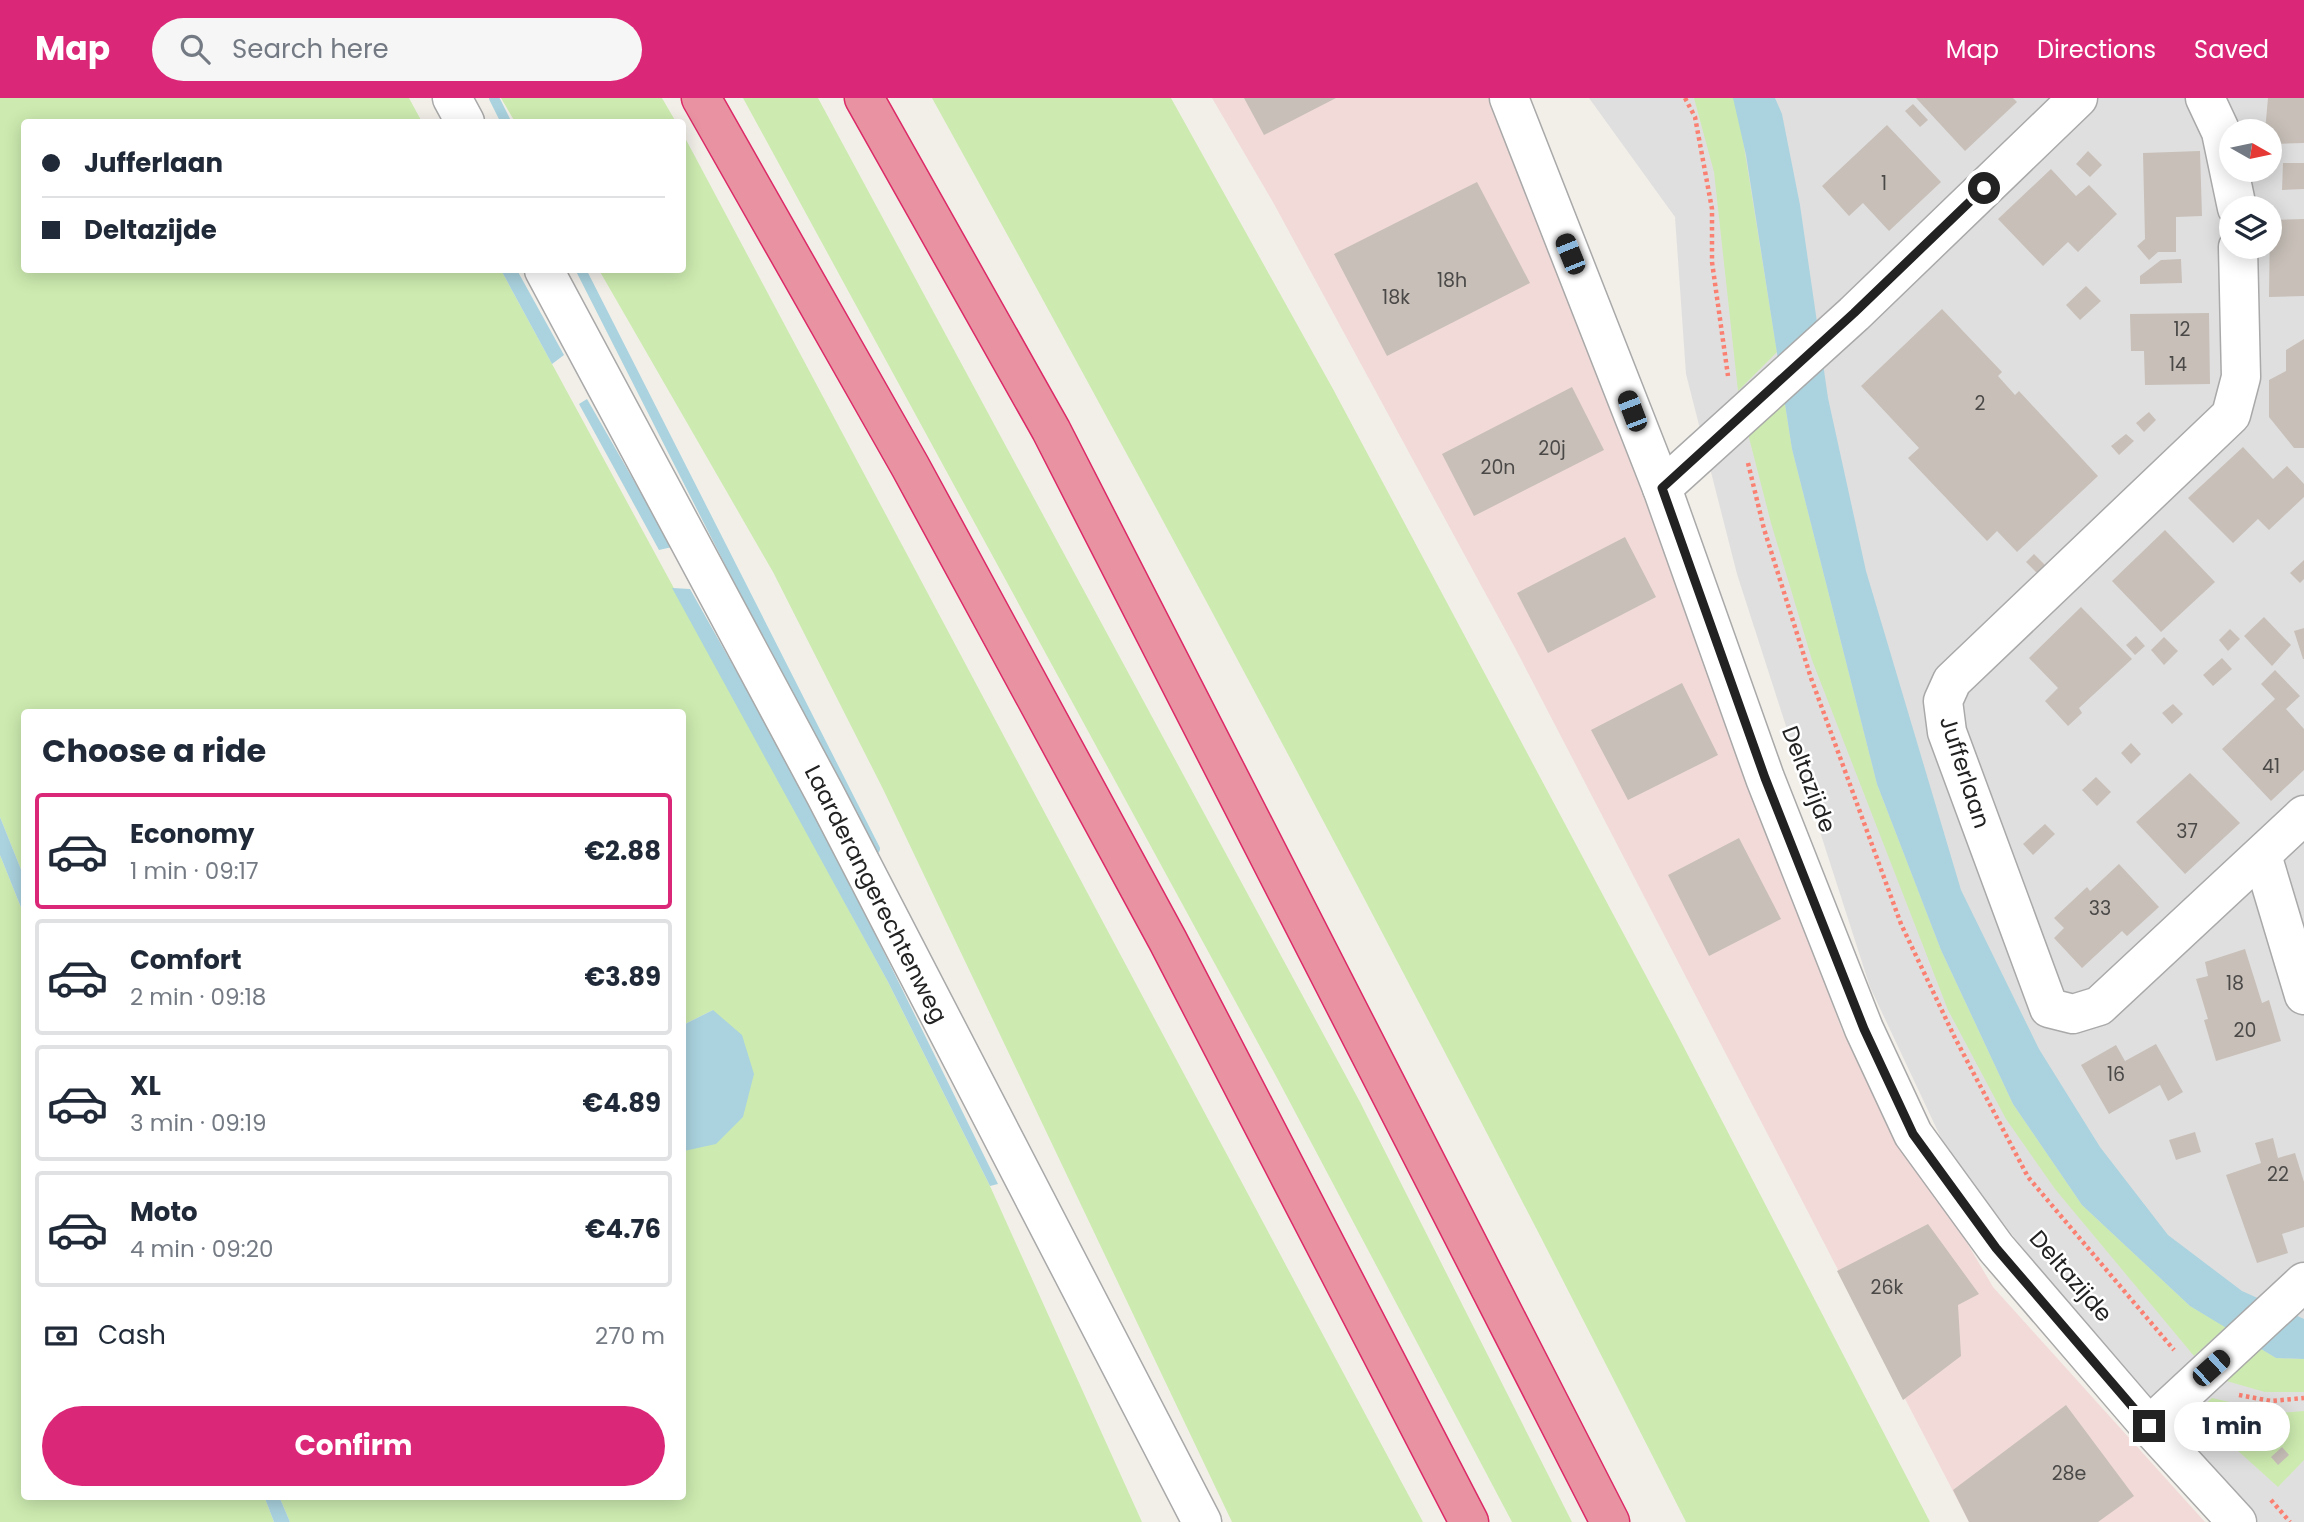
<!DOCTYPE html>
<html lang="en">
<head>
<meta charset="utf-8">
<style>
  :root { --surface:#fff; --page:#f6f6f7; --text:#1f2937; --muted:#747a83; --line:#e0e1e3; --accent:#db2777 }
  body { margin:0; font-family:Poppins,sans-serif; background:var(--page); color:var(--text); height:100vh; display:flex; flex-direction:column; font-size:26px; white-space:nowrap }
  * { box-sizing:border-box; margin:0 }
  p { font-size:23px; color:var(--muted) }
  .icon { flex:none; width:38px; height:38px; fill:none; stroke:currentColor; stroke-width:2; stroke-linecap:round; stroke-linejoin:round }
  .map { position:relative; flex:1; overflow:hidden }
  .panel { position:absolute; left:21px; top:611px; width:665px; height:791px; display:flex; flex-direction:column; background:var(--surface); border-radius:7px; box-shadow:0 4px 18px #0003 }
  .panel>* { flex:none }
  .top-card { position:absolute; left:21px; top:21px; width:665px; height:154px; border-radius:7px; box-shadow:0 4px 18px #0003; display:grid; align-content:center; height:154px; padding:0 21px; background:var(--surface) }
  .needle { width:46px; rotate:99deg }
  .controls { position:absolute; left:2219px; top:21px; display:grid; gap:14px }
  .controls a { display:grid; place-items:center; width:63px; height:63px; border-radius:50%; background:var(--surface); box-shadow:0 4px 18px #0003; font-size:35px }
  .end { position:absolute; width:32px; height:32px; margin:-16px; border:9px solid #222; background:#fff; box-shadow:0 0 0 4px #fff }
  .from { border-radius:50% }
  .bubble { position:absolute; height:49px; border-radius:24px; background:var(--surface); box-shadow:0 4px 18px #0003; font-size:23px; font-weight:700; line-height:49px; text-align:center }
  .car { position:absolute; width:21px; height:42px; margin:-21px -10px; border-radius:9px; box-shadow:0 0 5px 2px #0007; background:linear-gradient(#222 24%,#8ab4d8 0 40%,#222 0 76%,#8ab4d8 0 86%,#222 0) }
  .top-card b { display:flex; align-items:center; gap:24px; height:66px; font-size:26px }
  .top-card b+b { border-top:2px solid var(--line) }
  .top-card i { width:18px; height:18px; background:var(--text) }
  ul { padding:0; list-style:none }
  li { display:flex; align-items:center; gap:21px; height:116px; margin:0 14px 10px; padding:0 7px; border:4px solid var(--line); border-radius:7px }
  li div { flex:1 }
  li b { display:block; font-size:26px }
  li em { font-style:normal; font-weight:700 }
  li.active { border-color:var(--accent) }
  li>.icon { width:63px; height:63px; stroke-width:1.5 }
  h2 { padding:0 21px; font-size:32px; line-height:84px }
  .pay { display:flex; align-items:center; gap:18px; height:77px; padding:0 21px; font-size:26px }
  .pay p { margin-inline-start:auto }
  .button { display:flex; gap:14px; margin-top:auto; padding:14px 21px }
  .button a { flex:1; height:80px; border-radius:42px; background:var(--accent); color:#fff; font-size:28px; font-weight:700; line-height:80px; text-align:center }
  header { display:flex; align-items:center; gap:42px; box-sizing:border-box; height:98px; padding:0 35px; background:var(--accent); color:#fff }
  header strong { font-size:33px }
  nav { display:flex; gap:38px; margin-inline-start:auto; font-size:24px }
  .search { width:490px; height:63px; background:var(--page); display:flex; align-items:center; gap:18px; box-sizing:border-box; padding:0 24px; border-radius:38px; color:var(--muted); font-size:26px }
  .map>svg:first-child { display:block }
</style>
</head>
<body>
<header>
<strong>Map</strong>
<div class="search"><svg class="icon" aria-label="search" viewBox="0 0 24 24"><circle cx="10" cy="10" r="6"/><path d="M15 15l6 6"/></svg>Search here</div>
<nav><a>Map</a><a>Directions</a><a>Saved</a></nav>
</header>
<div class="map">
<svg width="2304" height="1424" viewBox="0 0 2304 1424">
  <rect width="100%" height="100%" fill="#f2efe9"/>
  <!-- residential -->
  <path fill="#e0dfdf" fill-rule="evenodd" d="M1589 0H2304V1424H2240L1949 1057 1870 889 1737 476 1686 276 1675 119ZM2231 33H2270V72H2231ZM2231 110H2270V149H2231Z"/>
  <!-- commercial -->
  <polygon fill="#f2dad9" points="1212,0 1495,0 1842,932 1993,1189 2205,1424 1969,1424 1514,548 1274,106"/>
  <!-- grass -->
  <g fill="#cdebb0">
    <polygon points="0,0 409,0 422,24 24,24 24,172 501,172 888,884 990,1088 1142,1424 290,1424 279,1398 682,1398 683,1051 685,1053 713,912 683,927 682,614 24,614 24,779 0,719"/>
    <polygon points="501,0 662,0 676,24 515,24"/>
    <polygon points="743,0 818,0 1360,1004 1572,1424 1512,1424 1276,978"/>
    <path d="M932 0H1171L1333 291 1676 934 1930 1424H1686C1444 945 1192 470 932 0Z"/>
    <polygon points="1694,0 1733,0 1737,5 1777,254 1738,293 1714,74"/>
    <polygon points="683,36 1402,1385 1423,1424 1232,1424 883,691 773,474 599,172 682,172"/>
    <polygon points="1784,300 1792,351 1877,686 1941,852 2013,1006 2082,1107 2190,1208 2226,1229 2194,1258 2055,1091 2006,1021 1948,912 1812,562 1771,425 1747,332"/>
    <polygon points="0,757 24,817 24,1398 264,1398 274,1424 0,1424"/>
    <polygon points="2258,1249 2276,1260 2304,1261 2304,1294 2265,1294 2223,1282"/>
    <polygon points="2212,1300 2278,1315 2304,1313 2304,1362 2278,1389 2227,1343 2199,1312"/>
  </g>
  <!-- water -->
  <g fill="#aad3df">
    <polygon points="1733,0 1775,0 1782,16 1800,107 1828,300 1866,473 1961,792 2039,951 2100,1049 2168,1137 2242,1193 2304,1221 2304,1261 2276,1260 2190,1208 2082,1107 2013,1006 1941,852 1877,686 1792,351 1746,57"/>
    <polygon points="501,172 517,172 564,257 552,266"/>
    <polygon points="587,301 672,449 659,452 579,306"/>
    <polygon points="672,490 690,491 812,708 998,1086 990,1088 888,884"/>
    <polygon points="0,719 24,779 24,817 0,757"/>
    <polygon points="713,912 742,937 754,976 743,1019 716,1046 684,1053 683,927"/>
    <polygon points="264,1398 279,1398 290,1424 274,1424"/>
  </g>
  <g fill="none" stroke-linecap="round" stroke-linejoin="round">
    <!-- stream -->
    <g stroke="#aad3df" stroke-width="10">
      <polyline points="494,0 506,24"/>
      <polyline points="581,172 875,751"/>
    </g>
  </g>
  <!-- building -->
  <g fill="#c7bfb8">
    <polygon points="1244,0 1336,0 1264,37"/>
    <polygon points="1916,0 2013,0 2017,4 1965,53"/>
    <polygon points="2268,0 2304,0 2304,45 2270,46 2270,33 2265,33"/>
    <polygon points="1913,6 1928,22 1920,29 1905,13"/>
    <polygon points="1887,27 1941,84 1889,133 1863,105 1849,118 1822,88"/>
    <polygon points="2088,53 2102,67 2090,79 2076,66"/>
    <polygon points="2200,53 2202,118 2176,119 2176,154 2158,154 2149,162 2137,148 2145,141 2143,55"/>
    <polygon points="2283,65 2304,65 2304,91 2282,92"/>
    <polygon points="2051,71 2076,98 2089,87 2117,116 2078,154 2068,144 2043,168 1998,121"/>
    <polygon points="1477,84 1530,185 1387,258 1334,156"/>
    <polygon points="2304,121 2304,198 2269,199 2270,122"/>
    <polygon points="2181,161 2182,185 2140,186 2140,178 2161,162"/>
    <polygon points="2086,188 2101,203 2080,222 2066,207"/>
    <polygon points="1942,211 2002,274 1998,278 2015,297 2019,293 2098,378 2017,454 1997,433 1987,443 1908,360 1919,350 1861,288"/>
    <polygon points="2209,215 2210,286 2145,287 2144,253 2131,253 2130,216"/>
    <polygon points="2304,241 2304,350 2294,350 2269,319 2269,282 2286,273 2286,252"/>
    <polygon points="1572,289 1604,352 1474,418 1442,356"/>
    <polygon points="2149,314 2156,322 2144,334 2136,325"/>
    <polygon points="2126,336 2134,343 2119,357 2111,348"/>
    <polygon points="2243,349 2273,381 2287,368 2304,386 2304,399 2269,432 2258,421 2233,445 2188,400"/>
    <polygon points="2165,432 2215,484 2161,534 2112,483"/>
    <polygon points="1625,439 1656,499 1548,555 1517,495"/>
    <polygon points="2034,456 2046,468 2038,476 2026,464"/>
    <polygon points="2304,462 2304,481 2300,485 2290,475"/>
    <polygon points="2081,509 2132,561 2079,610 2082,615 2068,628 2045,603 2058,590 2029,560"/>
    <polygon points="2264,519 2291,547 2272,568 2244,538"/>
    <polygon points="2304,530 2304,561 2303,561 2294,533"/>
    <polygon points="2230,531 2240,541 2228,553 2219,542"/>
    <polygon points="2136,538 2145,548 2135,557 2126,547"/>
    <polygon points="2164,539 2178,553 2164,567 2151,552"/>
    <polygon points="2222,560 2232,571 2213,588 2203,577"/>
    <polygon points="2275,572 2300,598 2286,611 2304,631 2304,672 2271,703 2222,651 2275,601 2261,586"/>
    <polygon points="1682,585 1718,657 1628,702 1591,632"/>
    <polygon points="2173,606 2183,616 2172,626 2162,615"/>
    <polygon points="2131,645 2141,656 2131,666 2121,655"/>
    <polygon points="2190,675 2240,725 2185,776 2136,724"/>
    <polygon points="2096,679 2111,694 2097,708 2082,692"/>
    <polygon points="2045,726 2055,736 2033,757 2023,746"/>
    <polygon points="1739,740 1781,821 1709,858 1668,777"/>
    <polygon points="2119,766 2159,809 2127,838 2122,833 2082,870 2054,840 2064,830 2054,820 2087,789 2090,793"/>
    <polygon points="2245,851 2262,905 2269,902 2281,943 2216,963 2204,922 2208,921 2196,881 2208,878 2205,864"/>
    <polygon points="2156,946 2183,994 2168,1003 2160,987 2109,1016 2081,967 2116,947 2125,963"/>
    <polygon points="2195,1034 2201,1054 2176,1062 2169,1042"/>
    <polygon points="2273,1040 2278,1060 2295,1055 2304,1084 2304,1129 2282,1136 2288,1155 2257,1165 2226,1077 2261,1065 2255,1045"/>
    <polygon points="1928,1126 1979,1196 1958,1207 1961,1258 1903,1302 1837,1173"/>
    <polygon points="2066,1307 2134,1398 2098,1424 1969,1424 1953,1392"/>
    <polygon points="2282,1349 2289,1357 2278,1367 2271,1359"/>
  </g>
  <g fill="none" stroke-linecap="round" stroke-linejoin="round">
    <!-- minor casing -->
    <g stroke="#a9a9a9" stroke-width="41">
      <g id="minor">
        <polyline points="452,0 465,24"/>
        <polyline points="1509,0 1662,390 1765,680 1864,931 1913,1036 1996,1150 2149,1328 2237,1424"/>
        <polyline points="2205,0 2221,34 2237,110"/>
        <polyline points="2238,149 2241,279 2231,317 1952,583 1943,603 1947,634 2049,910 2073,916 2099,908 2304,717"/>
        <polyline points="544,172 825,696 1202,1424"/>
        <polyline points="1662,390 1854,216 2078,0"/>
        <polyline points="2262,757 2304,897"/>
        <polyline points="2149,1328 2304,1184"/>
      </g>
    </g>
    <!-- motorway casing -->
    <g stroke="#dc2a67" stroke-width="41">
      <g id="motorway">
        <polyline points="701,0 910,368 1168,843 1469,1424"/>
        <polyline points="864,0 1051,332 1610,1424"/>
      </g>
    </g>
    <!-- path -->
    <g stroke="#fa8072" stroke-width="4.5" stroke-dasharray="3.5 3.5" stroke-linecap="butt">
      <polyline points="1685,0 1695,19 1712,111 1712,164 1728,278"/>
      <polyline points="1748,365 1764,431 1811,580 1901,826 1954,938 2028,1079 2174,1252"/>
      <polyline points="2239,1297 2271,1303 2304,1300"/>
      <polyline points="2271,1402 2290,1424"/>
    </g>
    <!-- minor -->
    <use href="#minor" stroke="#fff" stroke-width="38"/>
    <!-- motorway -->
    <use href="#motorway" stroke="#e892a2" stroke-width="38"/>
  </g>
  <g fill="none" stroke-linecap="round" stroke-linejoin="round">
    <!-- route -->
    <polyline stroke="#222" stroke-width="9" points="1984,90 1854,215 1662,390 1765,680 1864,931 1913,1036 1996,1150 2149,1328"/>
  </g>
  <g text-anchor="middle" stroke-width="5" stroke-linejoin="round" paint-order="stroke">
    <!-- number labels -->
    <g font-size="19" fill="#4b4948">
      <text x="1884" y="92">1</text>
      <text x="1452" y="189">18h</text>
      <text x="1396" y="206">18k</text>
      <text x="2182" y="238">12</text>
      <text x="2178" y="273">14</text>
      <text x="1980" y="312">2</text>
      <text x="1552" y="357">20j</text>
      <text x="1498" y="376">20n</text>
      <text x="2271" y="675">41</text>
      <text x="2187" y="740">37</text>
      <text x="2100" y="817">33</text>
      <text x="2235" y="892">18</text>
      <text x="2245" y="939">20</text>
      <text x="2116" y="983">16</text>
      <text x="2278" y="1083">22</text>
      <text x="1887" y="1196">26k</text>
      <text x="2069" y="1382">28e</text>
    </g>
    <!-- street labels -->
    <g font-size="23" fill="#222" stroke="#fff">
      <text transform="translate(1965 674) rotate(72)" y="8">Jufferlaan</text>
      <text transform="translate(1809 681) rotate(69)" y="8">Deltazijde</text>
      <text transform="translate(876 796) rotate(63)" y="8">Laarderangerechtenweg</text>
      <text transform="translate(2071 1178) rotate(49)" y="8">Deltazijde</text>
    </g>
  </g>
</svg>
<div class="controls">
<a><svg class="needle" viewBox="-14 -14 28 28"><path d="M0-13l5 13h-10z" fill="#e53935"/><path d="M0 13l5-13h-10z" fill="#747a83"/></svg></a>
<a><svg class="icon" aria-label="layers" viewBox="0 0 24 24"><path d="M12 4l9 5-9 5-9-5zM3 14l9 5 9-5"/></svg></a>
</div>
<i class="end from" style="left:1984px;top:90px"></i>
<i class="end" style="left:2149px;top:1328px"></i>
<div class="bubble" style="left:2174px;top:1304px;width:116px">1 min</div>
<i class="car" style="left:1570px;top:156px;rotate:338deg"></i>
<i class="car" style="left:1632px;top:313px;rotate:339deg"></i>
<i class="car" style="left:2211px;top:1270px;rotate:48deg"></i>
<div class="top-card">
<b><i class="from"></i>Jufferlaan</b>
<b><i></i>Deltazijde</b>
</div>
<section class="panel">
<h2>Choose a ride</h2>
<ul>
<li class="active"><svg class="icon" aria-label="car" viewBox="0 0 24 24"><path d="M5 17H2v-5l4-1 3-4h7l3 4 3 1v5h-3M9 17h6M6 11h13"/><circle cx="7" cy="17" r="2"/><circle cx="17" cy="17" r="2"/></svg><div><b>Economy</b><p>1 min · 09:17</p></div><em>€2.88</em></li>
<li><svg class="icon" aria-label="car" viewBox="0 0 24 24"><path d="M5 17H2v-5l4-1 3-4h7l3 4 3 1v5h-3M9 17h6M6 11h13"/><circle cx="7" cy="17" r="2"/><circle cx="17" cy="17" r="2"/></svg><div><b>Comfort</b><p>2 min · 09:18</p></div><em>€3.89</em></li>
<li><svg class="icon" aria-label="car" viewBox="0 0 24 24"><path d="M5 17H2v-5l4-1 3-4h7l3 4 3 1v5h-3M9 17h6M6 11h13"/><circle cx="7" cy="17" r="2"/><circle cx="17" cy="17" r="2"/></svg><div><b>XL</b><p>3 min · 09:19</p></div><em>€4.89</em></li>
<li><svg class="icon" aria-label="car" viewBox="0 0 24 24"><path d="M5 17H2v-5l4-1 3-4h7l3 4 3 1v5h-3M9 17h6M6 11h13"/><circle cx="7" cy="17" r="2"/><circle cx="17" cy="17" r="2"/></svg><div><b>Moto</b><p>4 min · 09:20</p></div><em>€4.76</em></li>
</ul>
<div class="pay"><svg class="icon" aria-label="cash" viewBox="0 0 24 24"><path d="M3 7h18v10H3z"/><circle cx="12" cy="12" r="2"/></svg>Cash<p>270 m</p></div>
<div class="button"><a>Confirm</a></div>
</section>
</div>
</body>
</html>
